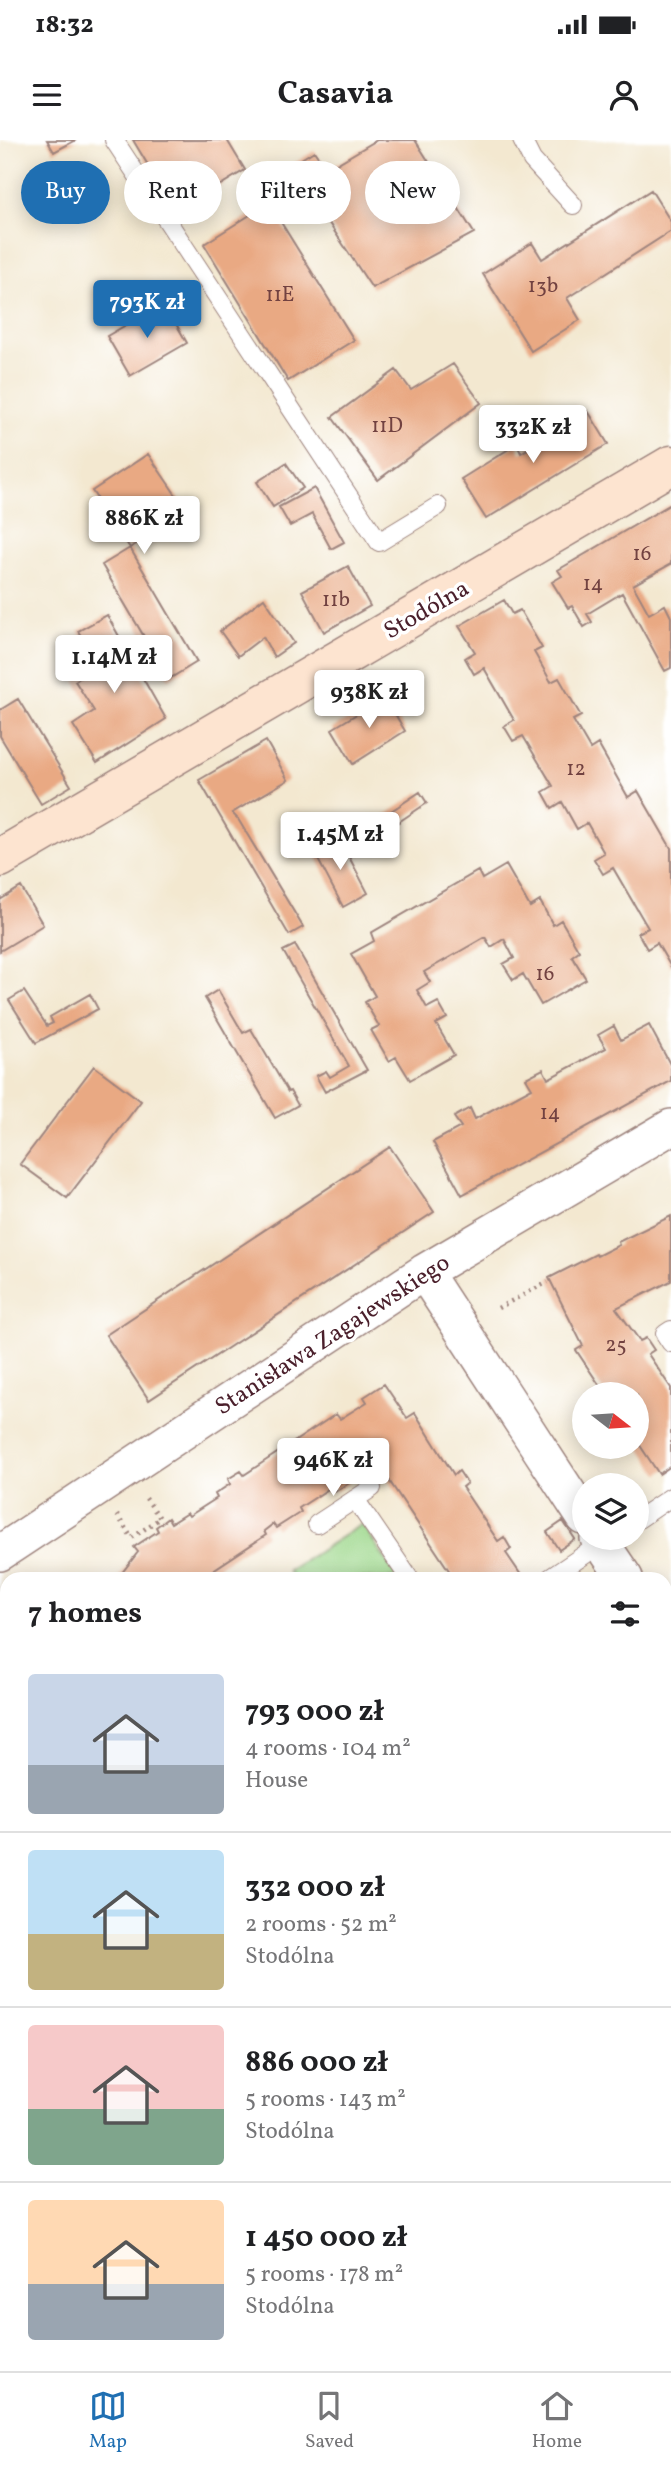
<!DOCTYPE html>
<html lang="en">
<head>
<meta charset="utf-8">
<style>
  body { margin:0; font-family:Vollkorn,serif; background:#f2f2f2; color:#202124; height:100vh; display:flex; flex-direction:column; font-size:26px; white-space:nowrap }
  * { box-sizing:border-box; margin:0 }
  p { font-size:23px; color:#757577 }
  .icon { flex:none; width:38px; height:38px; fill:none; stroke:currentColor; stroke-width:2; stroke-linecap:round; stroke-linejoin:round }
  .map { position:relative; flex:1; overflow:hidden }
  .panel { position:absolute; left:0px; top:1432px; width:672px; height:800px; display:flex; flex-direction:column; background:#fff; border-radius:21px 21px 0 0; box-shadow:0 4px 18px #0003 }
  .panel>* { flex:none }
  .hud { position:absolute; left:21px; top:21px; width:630px; height:63px; display:flex; gap:14px }
  .needle { width:46px; rotate:107deg }
  .fabs { position:absolute; left:572px; top:1242px; display:grid; gap:14px }
  .fabs a { display:grid; place-items:center; width:77px; height:77px; border-radius:50%; background:#fff; box-shadow:0 4px 18px #0003; font-size:35px }
  .price { position:absolute; translate:-50% -60px; padding:0 16px; border-radius:7px; background:#fff; color:#222; font-size:23px; line-height:46px; filter:drop-shadow(0 2px 4px #0008) }
  .price::after { content:''; position:absolute; left:50%; top:42px; width:21px; height:16px; margin-left:-10px; background:inherit; clip-path:polygon(0 0,100% 0,50% 100%) }
  .price.on { background:#1f6fb2; color:#fff }
  ul { padding:0; list-style:none }
  li { display:flex; align-items:center; gap:21px; height:175px; padding:0 28px }
  li+li { border-top:2px solid #e0e0e0 }
  li span { display:grid; place-items:center; flex:none; width:196px; height:140px; border-radius:7px; color:#555 }
  li>.icon { margin-inline-start:auto }
  span .icon { width:84px; height:84px; fill:#fffc; stroke-width:1 }
  li b { font-size:30px }
  h2 { display:flex; justify-content:space-between; align-items:center; height:84px; padding:0 28px; font-size:30px }
  .pill { padding:0 24px; border-radius:32px; background:#fff; box-shadow:0 4px 18px #0003; font-size:24px; line-height:63px }
  .pill.on { background:#1f6fb2; color:#fff }
  .status { display:flex; justify-content:space-between; align-items:center; height:49px; padding:0 35px; background:#fff; direction:ltr }
  .status svg { height:19px; fill:currentColor }
  header { display:flex; justify-content:space-between; align-items:center; height:91px; padding:0 28px; background:#fff; font-size:32px; font-weight:700 }
  .dock { display:flex; justify-content:space-around; align-items:center; height:98px; border-top:2px solid #e0e0e0; background:#fff; font-size:19px; color:#757577 }
  .dock a { display:grid; justify-items:center; gap:4px }
  .dock .on { color:#1f6fb2 }
  .map>svg:first-child { display:block }
  .green { fill:#9cd78a; stroke:#737b5a; stroke-width:2 }
  .building { fill:#e9a983 }
  .lines { fill:none; stroke-linecap:round; stroke-linejoin:round }
  .lane-casing { stroke:#9e847e; stroke-width:20 }
  .street-casing { stroke:#9e847e; stroke-width:38 }
  .secondary-casing { stroke:#9e847e; stroke-width:41 }
  .path { stroke:#9e847e; stroke-width:4.5; stroke-dasharray:2 5; stroke-linecap:butt }
  .lane { stroke:#fff; stroke-width:18 }
  .street { stroke:#fff; stroke-width:35 }
  .secondary { stroke:#fde4d0; stroke-width:38 }
  .labels { text-anchor:middle; stroke-width:7; stroke-linejoin:round; paint-order:stroke }
  .number-label { font-size:21px; fill:#724241 }
  .street-label { font-size:24px; fill:#4a1f2b; stroke:#fff }
</style>
</head>
<body>
<div class="status"><b>18:32</b><svg viewBox="0 0 49 12"><path d="M0 12V9h3v3zM5 12V6h3v6zM10 12V3h3v9zM15 12V0h3v12zM26 1h20v11H26zM47 4h2v5h-2z"/></svg></div>
<header><svg class="icon" aria-label="menu" viewBox="0 0 24 24"><path d="M4 6h16M4 12h16M4 18h16"/></svg>Casavia<svg class="icon" aria-label="person" viewBox="0 0 24 24"><circle cx="12" cy="8" r="4"/><path d="M4 21q1-7 8-7t8 7"/></svg></header>
<div class="map">
<svg width="671" height="2231" viewBox="0 0 671 2231">
  <rect width="100%" height="100%" fill="#fff"/>
  <filter id="ink" filterUnits="userSpaceOnUse"><feTurbulence type="fractalNoise" baseFrequency=".0143" numOctaves="2"/><feDisplacementMap in="SourceGraphic" scale="14" xChannelSelector="R" yChannelSelector="G"/><feConvolveMatrix kernelMatrix="1 2 1 2 8 2 1 2 1" color-interpolation-filters="sRGB"/></filter>
  <filter id="wash" filterUnits="userSpaceOnUse"><feTurbulence type="fractalNoise" baseFrequency=".00686" numOctaves="4" result="noise"/><feDisplacementMap in="SourceGraphic" scale="28" xChannelSelector="R" yChannelSelector="G"/><feGaussianBlur stdDeviation="1.57" result="paint"/><feColorMatrix in="noise" values="0 0 0 0 0 0 0 0 0 0 0 0 0 0 0 0 0 1.4 0 .05"/><feComposite in="paint" operator="in"/></filter>
  <g filter="url(#wash)">
    <rect width="100%" height="100%" fill="#f3e8d0"/>
    <path class="green" d="M 362,1384 L 398,1438 L 292,1438 L 288,1431 Z
      M 0,1798 L 7,1809 L 7,2186 L 0,2173 Z
      M 26,2224 L 124,2224 L 116,2231 L 30,2231 Z"/>
    <g id="blocks">
      <path class="building" d="M 47,0 L 76,0 L 54,12 Z
        M 133,0 L 227,0 L 245,30 L 176,72 Z
        M 377,0 L 415,0 L 474,93 L 372,148 L 303,44 Z
        M 314,11 L 325,27 L 277,58 L 266,41 Z
        M 651,50 L 671,82 L 671,91 L 567,158 L 580,180 L 531,211 L 483,134 L 532,103 L 542,119 Z
        M 269,63 L 354,200 L 288,241 L 204,104 Z
        M 164,163 L 187,203 L 130,236 L 107,196 Z
        M 453,224 L 481,263 L 378,340 L 332,277 L 396,230 L 411,250 Z
        M 588,271 L 608,304 L 486,379 L 461,339 L 517,304 L 521,313 Z
        M 148,314 L 186,370 L 130,408 L 197,522 L 169,539 L 102,425 L 130,408 L 92,351 Z
        M 286,323 L 303,348 L 273,367 L 257,342 Z
        M 314,348 L 344,402 L 331,409 L 312,374 L 290,386 L 279,367 Z
        M 671,364 L 671,424 L 633,445 L 649,474 L 665,465 L 671,477 L 671,528 L 665,531 L 622,453 L 587,474 L 592,482 L 584,487 L 572,466 L 568,468 L 552,442 L 562,436 L 558,430 Z
        M 348,426 L 370,466 L 324,492 L 302,451 Z
        M 264,458 L 294,503 L 274,517 L 263,497 L 238,516 L 220,491 Z
        M 504,460 L 512,474 L 520,470 L 542,508 L 534,512 L 551,542 L 559,538 L 581,576 L 573,580 L 590,609 L 598,604 L 628,657 L 638,651 L 671,708 L 671,827 L 657,803 L 647,809 L 638,793 L 648,788 L 613,728 L 603,734 L 594,719 L 604,713 L 587,683 L 577,689 L 562,662 L 552,668 L 543,652 L 553,646 L 523,596 L 513,601 L 504,586 L 514,580 L 484,528 L 474,534 L 465,518 L 475,512 L 459,486 Z
        M 107,475 L 166,579 L 97,623 L 73,585 L 94,571 L 75,541 L 99,526 L 78,491 Z
        M 385,557 L 405,591 L 353,624 L 332,589 Z
        M 18,559 L 71,646 L 41,664 L 0,596 L 0,570 Z
        M 266,601 L 288,640 L 232,673 L 238,679 L 303,787 L 289,795 L 199,640 Z
        M 420,652 L 427,663 L 357,710 L 349,699 Z
        M 338,696 L 368,753 L 343,767 L 313,710 Z
        M 506,725 L 530,767 L 540,761 L 553,785 L 561,780 L 579,811 L 572,816 L 586,839 L 541,865 L 523,834 L 513,840 L 503,824 L 514,818 L 504,799 L 491,807 L 485,797 L 424,832 L 430,842 L 417,850 L 427,868 L 438,862 L 447,878 L 436,884 L 454,915 L 410,940 L 396,917 L 389,921 L 371,890 L 379,886 L 365,862 L 375,856 L 351,814 L 374,801 L 371,793 L 478,731 L 482,739 Z
        M 21,747 L 43,785 L 0,811 L 0,760 Z
        M 295,805 L 367,930 L 325,952 L 316,936 L 326,931 L 330,937 L 349,926 L 283,811 Z
        M 218,850 L 243,893 L 251,889 L 288,952 L 290,951 L 298,965 L 275,978 L 205,858 Z
        M 24,851 L 47,886 L 53,883 L 50,877 L 90,854 L 98,869 L 36,903 L 9,860 Z
        M 649,885 L 671,926 L 671,941 L 462,1055 L 433,1002 L 461,987 L 454,977 L 470,968 L 475,979 L 532,948 L 526,938 L 543,929 L 548,939 L 606,908 L 598,895 L 614,886 L 621,900 Z
        M 94,926 L 141,961 L 67,1058 L 20,1024 Z
        M 390,1007 L 434,1072 L 149,1260 L 106,1195 Z
        M 671,1076 L 671,1141 L 616,1168 L 640,1201 L 646,1198 L 654,1210 L 648,1214 L 671,1248 L 671,1326 L 659,1334 L 637,1301 L 637,1255 L 606,1255 L 576,1210 L 583,1206 L 549,1138 L 596,1114 L 597,1116 L 619,1105 L 618,1102 Z
        M 384,1244 L 407,1278 L 415,1273 L 454,1335 L 459,1331 L 467,1343 L 462,1347 L 498,1401 L 504,1397 L 511,1409 L 506,1413 L 523,1438 L 454,1438 L 374,1318 L 345,1337 L 349,1343 L 336,1351 L 333,1346 L 299,1368 L 301,1372 L 276,1388 L 273,1384 L 264,1391 L 266,1395 L 204,1436 L 202,1432 L 191,1438 L 118,1438 L 138,1412 L 134,1407 L 158,1391 L 156,1387 L 168,1378 L 171,1383 L 187,1373 L 189,1376 L 217,1358 L 215,1354 L 230,1344 L 228,1339 L 241,1331 L 244,1335 L 336,1274 L 340,1279 L 367,1262 L 364,1257 Z
        M 563,1381 L 575,1399 L 559,1410 L 547,1392 Z
        M 671,1743 L 671,1777 L 665,1781 L 665,1747 Z
        M 671,1990 L 671,2065 L 665,2069 L 665,1994 Z
        M 371,2224 L 385,2224 L 391,2231 L 363,2231 Z"/>
    </g>
  </g>
  <g filter="url(#ink)">
    <use href="#blocks" fill-opacity="0" stroke="#9e847e" stroke-width="2"/>
    <g class="lines">
      <g class="lane-casing">
        <path id="lane" d="M 114,0 L 379,402 L 438,366
          M 522,0 L 532,20 L 573,65
          M 671,1190 L 665,1194 L 671,1203
          M 355,1359 L 409,1438
          M 637,1380 L 671,1357
          M 317,1384 L 372,1348
          M 550,1438 L 605,1401
          M 665,1719 L 671,1716
          M 665,2204 L 671,2200
          M 623,2231 L 634,2224"/>
      </g>
      <g class="street-casing">
        <path id="street" d="M 424,1132 L 584,1377
          M 598,1398 L 625,1438
          M 0,1413 L 424,1132 L 671,987
          M 665,1500 L 671,1509
          M 0,1515 L 7,1521
          M 665,1874 L 671,1870
          M 434,2224 L 438,2231
          M 546,2224 L 550,2231
          M 184,2231 L 192,2224
          M 305,2231 L 313,2224"/>
      </g>
      <g class="secondary-casing">
        <path id="secondary" d="M 0,718 L 671,325"/>
      </g>
      <path class="path" d="M 498,1168 L 548,1142
        M 117,1375 L 132,1398 L 160,1378 L 145,1357
        M 0,1556 L 7,1562
        M 665,1623 L 671,1619
        M 665,1634 L 671,1644
        M 499,2224 L 503,2231"/>
      <use href="#lane" class="lane"/>
      <use href="#street" class="street"/>
      <use href="#secondary" class="secondary"/>
    </g>
  </g>
  <g class="labels">
    <g class="number-label">
      <text x="543" y="152">13b</text>
      <text x="280" y="161">11E</text>
      <text x="387" y="292">11D</text>
      <text x="642" y="420">16</text>
      <text x="593" y="450">14</text>
      <text x="336" y="466">11b</text>
      <text x="576" y="635">12</text>
      <text x="545" y="840">16</text>
      <text x="550" y="979">14</text>
      <text x="616" y="1211">25</text>
    </g>
    <g class="street-label">
      <text transform="translate(426 469) rotate(-30)" y="8">Stodólna</text>
      <text transform="translate(332 1194) rotate(-33)" y="8">Stanisława Zagajewskiego</text>
    </g>
  </g>
</svg>
<div class="fabs">
<a><svg class="needle" viewBox="-14 -14 28 28"><path d="M0-13l5 13h-10z" fill="#e53935"/><path d="M0 13l5-13h-10z" fill="#757577"/></svg></a>
<a><svg class="icon" aria-label="layers" viewBox="0 0 24 24"><path d="M12 4l9 5-9 5-9-5zM3 14l9 5 9-5"/></svg></a>
</div>
<b class="price on" style="left:147px;top:200px">793K zł</b>
<b class="price" style="left:533px;top:325px">332K zł</b>
<b class="price" style="left:144px;top:416px">886K zł</b>
<b class="price" style="left:114px;top:555px">1.14M zł</b>
<b class="price" style="left:369px;top:590px">938K zł</b>
<b class="price" style="left:340px;top:732px">1.45M zł</b>
<b class="price" style="left:333px;top:1358px">946K zł</b>
<div class="hud">
<a class="pill on">Buy</a>
<a class="pill">Rent</a>
<a class="pill">Filters</a>
<a class="pill">New</a>
</div>
<section class="panel">
<h2>7 homes<svg class="icon" aria-label="filters" viewBox="0 0 24 24"><path d="M4 7h16M4 17h16"/><circle cx="9" cy="7" r="2"/><circle cx="15" cy="17" r="2"/></svg></h2>
<ul>
<li><span style="background:linear-gradient(#c9d6e8 65%,#9aa5b1 0)"><svg class="icon" aria-label="home" viewBox="0 0 24 24"><path d="M3 11l9-7 9 7M6 9v11h12V9"/></svg></span><div><b>793 000 zł</b><p>4 rooms · 104 m²</p><p>House</p></div></li>
<li><span style="background:linear-gradient(#bfe0f5 60%,#c2b280 0)"><svg class="icon" aria-label="home" viewBox="0 0 24 24"><path d="M3 11l9-7 9 7M6 9v11h12V9"/></svg></span><div><b>332 000 zł</b><p>2 rooms · 52 m²</p><p>Stodólna</p></div></li>
<li><span style="background:linear-gradient(#f6c9c9 60%,#7fa58c 0)"><svg class="icon" aria-label="home" viewBox="0 0 24 24"><path d="M3 11l9-7 9 7M6 9v11h12V9"/></svg></span><div><b>886 000 zł</b><p>5 rooms · 143 m²</p><p>Stodólna</p></div></li>
<li><span style="background:linear-gradient(#ffd9b3 60%,#9aa5b1 0)"><svg class="icon" aria-label="home" viewBox="0 0 24 24"><path d="M3 11l9-7 9 7M6 9v11h12V9"/></svg></span><div><b>1 450 000 zł</b><p>5 rooms · 178 m²</p><p>Stodólna</p></div></li>
</ul>
</section>
</div>
<nav class="dock">
<a class="on"><svg class="icon" aria-label="map" viewBox="0 0 24 24"><path d="M3 6l6-2 6 2 6-2v14l-6 2-6-2-6 2zM9 4v14M15 6v14"/></svg>Map</a>
<a><svg class="icon" aria-label="saved" viewBox="0 0 24 24"><path d="M7 4h10v16l-5-4-5 4z"/></svg>Saved</a>
<a><svg class="icon" aria-label="home" viewBox="0 0 24 24"><path d="M3 11l9-7 9 7M6 9v11h12V9"/></svg>Home</a>
</nav>
</body>
</html>
